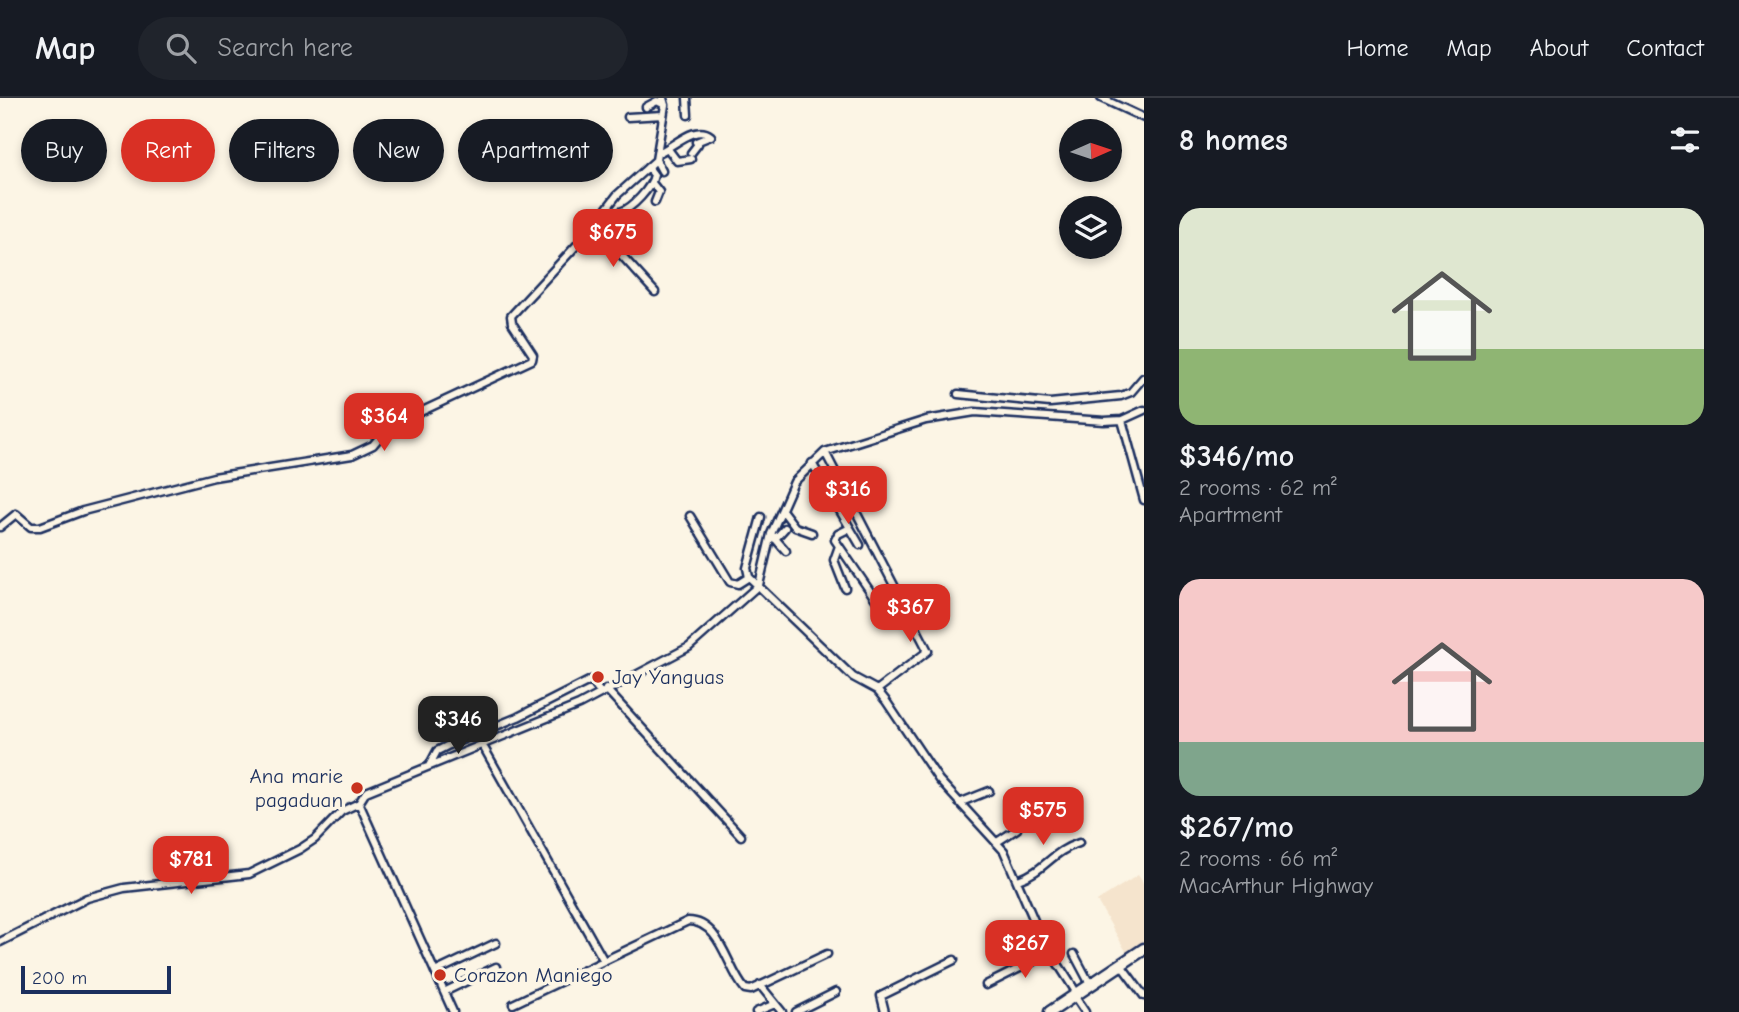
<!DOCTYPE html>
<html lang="en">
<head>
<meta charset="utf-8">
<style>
  body { margin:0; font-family:"Comic Neue",sans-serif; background:#20242c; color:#f1f3f6; height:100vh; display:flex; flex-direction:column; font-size:26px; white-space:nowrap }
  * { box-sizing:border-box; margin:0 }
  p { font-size:23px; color:#9ea1a6 }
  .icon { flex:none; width:38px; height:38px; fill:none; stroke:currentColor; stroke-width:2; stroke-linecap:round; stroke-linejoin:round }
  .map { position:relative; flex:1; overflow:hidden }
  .drawer { display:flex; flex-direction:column; background:#171b24; width:595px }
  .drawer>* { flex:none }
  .banner { position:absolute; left:21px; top:21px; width:665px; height:63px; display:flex; gap:14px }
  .needle { width:46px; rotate:87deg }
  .tools { position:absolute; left:1059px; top:21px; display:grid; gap:14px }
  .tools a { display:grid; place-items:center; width:63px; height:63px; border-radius:50%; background:#171b24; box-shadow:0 4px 10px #0003; font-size:35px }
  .scale { position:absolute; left:21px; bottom:18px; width:150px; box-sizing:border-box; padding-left:7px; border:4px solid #1b2f5e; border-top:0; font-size:19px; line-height:24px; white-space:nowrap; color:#1b2f5e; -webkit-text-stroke:5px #fcf5e5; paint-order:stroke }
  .price { position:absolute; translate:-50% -60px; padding:0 16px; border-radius:14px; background:#d93025; color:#fff; font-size:23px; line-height:46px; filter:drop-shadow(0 2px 4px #0008) }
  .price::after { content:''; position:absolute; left:50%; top:42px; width:21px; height:16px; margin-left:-10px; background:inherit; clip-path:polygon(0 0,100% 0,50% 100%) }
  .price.selected { background:#222; color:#fff }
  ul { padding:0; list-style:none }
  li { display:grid; align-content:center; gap:14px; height:371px; padding:0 35px }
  li span { display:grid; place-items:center; height:217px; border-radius:21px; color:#555 }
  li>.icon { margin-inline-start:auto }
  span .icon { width:126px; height:126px; fill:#fffc; stroke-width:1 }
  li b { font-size:30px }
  h2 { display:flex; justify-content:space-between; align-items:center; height:84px; padding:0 35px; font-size:30px }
  .tag { padding:0 24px; border-radius:32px; background:#171b24; box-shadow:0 4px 10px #0003; font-size:24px; line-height:63px }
  .tag.selected { background:#d93025; color:#fff }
  header { display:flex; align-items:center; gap:42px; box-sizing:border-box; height:98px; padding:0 35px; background:#171b24; border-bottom:2px solid #363941 }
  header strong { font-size:33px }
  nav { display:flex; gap:38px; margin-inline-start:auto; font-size:24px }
  .search { width:490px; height:63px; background:#20242c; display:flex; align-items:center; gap:18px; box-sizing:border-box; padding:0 24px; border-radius:38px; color:#9ea1a6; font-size:26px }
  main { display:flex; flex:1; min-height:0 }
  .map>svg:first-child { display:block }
  .built { fill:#f5e4cd }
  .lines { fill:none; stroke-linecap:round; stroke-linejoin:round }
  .minor-casing { stroke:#1b2f5e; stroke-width:11 }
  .highway-casing { stroke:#1b2f5e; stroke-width:15 }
  .minor { stroke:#fcf5e5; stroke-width:6 }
  .highway { stroke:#fcf5e5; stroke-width:10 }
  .poi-dot { fill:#c8321e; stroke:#fcf5e5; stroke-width:2.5 }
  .labels { text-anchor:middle; stroke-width:7; stroke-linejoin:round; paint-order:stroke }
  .poi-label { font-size:21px; fill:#1b2f5e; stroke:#fcf5e5; text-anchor:start }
</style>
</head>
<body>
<header>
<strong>Map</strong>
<div class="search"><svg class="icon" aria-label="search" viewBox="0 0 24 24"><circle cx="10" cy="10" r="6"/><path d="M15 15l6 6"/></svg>Search here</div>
<nav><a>Home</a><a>Map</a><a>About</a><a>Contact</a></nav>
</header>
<main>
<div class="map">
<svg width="1144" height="914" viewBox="0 0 1144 914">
  <rect width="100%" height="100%" fill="#fcf5e5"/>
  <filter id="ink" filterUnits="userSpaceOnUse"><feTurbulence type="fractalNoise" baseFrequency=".0143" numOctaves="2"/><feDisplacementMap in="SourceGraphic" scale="14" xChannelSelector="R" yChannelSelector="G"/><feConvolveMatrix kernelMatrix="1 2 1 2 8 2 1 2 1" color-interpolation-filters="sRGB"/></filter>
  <g filter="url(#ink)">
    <path class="built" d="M 1138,777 L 1144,786 L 1144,843 L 1127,855 L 1097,803 Z"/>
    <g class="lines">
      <g class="minor-casing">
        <path id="minor" d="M 687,0 L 688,17
          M 1101,0 L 1144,20
          M 646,9 L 657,3 L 665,7
          M 628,19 L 663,17
          M 668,51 L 677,63 L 691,61
          M 658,55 C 674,49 695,25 711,38 L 696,44
          M 691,55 L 698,46
          M 656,62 L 662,73
          M 652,85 L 659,94 L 655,104
          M 620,114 C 632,111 652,89 654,77 L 648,69
          M 594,127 L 655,194
          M 958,296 L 1050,305 L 1121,298 L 1131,294 L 1143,280
          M 1122,322 L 1144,402
          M 825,354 L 928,553 L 877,592
          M 812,365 L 860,447
          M 782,412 L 795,429 L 812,435
          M 690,418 L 730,484 L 738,486 L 749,479
          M 761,419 L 747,470 L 749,479 L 853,579 L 877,592 L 886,603 L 939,682 L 1004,753 L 1042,841 L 1078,897
          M 0,429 L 16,416 L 31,429 L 40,429 L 83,413 L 214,379 L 352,357 L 373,347 L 388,329 L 532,262 L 533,257 L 512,225 L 511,218 L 587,136 L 617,97 L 656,62 L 665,7 L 663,0
          M 850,430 L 838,436 L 835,442 L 885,515
          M 771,436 L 786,453
          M 775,441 L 785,430
          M 839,448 L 834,462 L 845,490
          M 606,591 L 741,738
          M 483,648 L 604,863
          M 429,668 L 437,653 L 447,648 L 518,619 L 591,582 L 600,594
          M 959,705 L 989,693
          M 997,744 L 1017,731
          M 1018,782 C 1046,772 1051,754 1079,745
          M 0,844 L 87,800 L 124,790 L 249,776 L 300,751 L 315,741 L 342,713 L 359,705
          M 1074,856 L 1091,888
          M 1121,867 L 1144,898
          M 435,874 L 496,845
          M 760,887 L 782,914
          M 986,887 L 1050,855
          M 444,894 L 496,869
          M 1075,899 L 1085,914
          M 513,906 L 688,823 C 721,823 727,871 745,891 L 751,892 L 827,856
          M 453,914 L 359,705 L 366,694 L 579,607 L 689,549 L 759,487 L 771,436 L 794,384 L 825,354 L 926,322 L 975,314 L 1104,323 L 1122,322 L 1144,312
          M 756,914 L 775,906
          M 796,914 L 836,894
          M 885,914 L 881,898 L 954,862"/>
      </g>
      <g class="highway-casing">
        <path id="highway" d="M 1050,914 L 1144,851"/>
      </g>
      <use href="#minor" class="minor"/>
      <use href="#highway" class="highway"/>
    </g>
  </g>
  <g class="poi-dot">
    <circle cx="598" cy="579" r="7"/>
    <circle cx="357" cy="690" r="7"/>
    <circle cx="440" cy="877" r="7"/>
  </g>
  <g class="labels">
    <g class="poi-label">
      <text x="612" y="586">Jay Yanguas</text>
      <text x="343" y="685" text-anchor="end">Ana marie<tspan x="343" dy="24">pagaduan</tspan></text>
      <text x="454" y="884">Corazon Maniego</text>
    </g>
  </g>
</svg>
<div class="tools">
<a><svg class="needle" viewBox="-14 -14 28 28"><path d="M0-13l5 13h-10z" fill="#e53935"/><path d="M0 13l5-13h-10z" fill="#9ea1a6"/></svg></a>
<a><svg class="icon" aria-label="layers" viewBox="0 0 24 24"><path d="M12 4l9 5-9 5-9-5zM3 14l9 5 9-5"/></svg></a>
</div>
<div class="scale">200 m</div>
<b class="price" style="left:613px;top:171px">$675</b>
<b class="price" style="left:384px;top:355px">$364</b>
<b class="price" style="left:848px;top:428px">$316</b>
<b class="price" style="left:910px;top:546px">$367</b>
<b class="price selected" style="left:458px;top:658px">$346</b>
<b class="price" style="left:1043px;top:749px">$575</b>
<b class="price" style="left:191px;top:798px">$781</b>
<b class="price" style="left:1025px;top:882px">$267</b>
<div class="banner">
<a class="tag">Buy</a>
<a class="tag selected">Rent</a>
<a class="tag">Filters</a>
<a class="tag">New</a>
<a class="tag">Apartment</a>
</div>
</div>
<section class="drawer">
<h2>8 homes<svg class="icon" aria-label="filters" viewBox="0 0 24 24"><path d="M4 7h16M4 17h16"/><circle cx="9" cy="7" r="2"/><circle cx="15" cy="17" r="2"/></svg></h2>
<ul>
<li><span style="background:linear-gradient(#dfe7d0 65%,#8fb573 0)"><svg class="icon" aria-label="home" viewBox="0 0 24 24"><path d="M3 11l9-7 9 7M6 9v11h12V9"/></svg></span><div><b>$346/mo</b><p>2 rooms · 62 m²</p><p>Apartment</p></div></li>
<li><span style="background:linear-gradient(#f6c9c9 75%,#7fa58c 0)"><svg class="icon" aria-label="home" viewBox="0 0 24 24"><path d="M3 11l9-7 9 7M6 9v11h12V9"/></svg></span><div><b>$267/mo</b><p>2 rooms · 66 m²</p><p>MacArthur Highway</p></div></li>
</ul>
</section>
</main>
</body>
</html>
